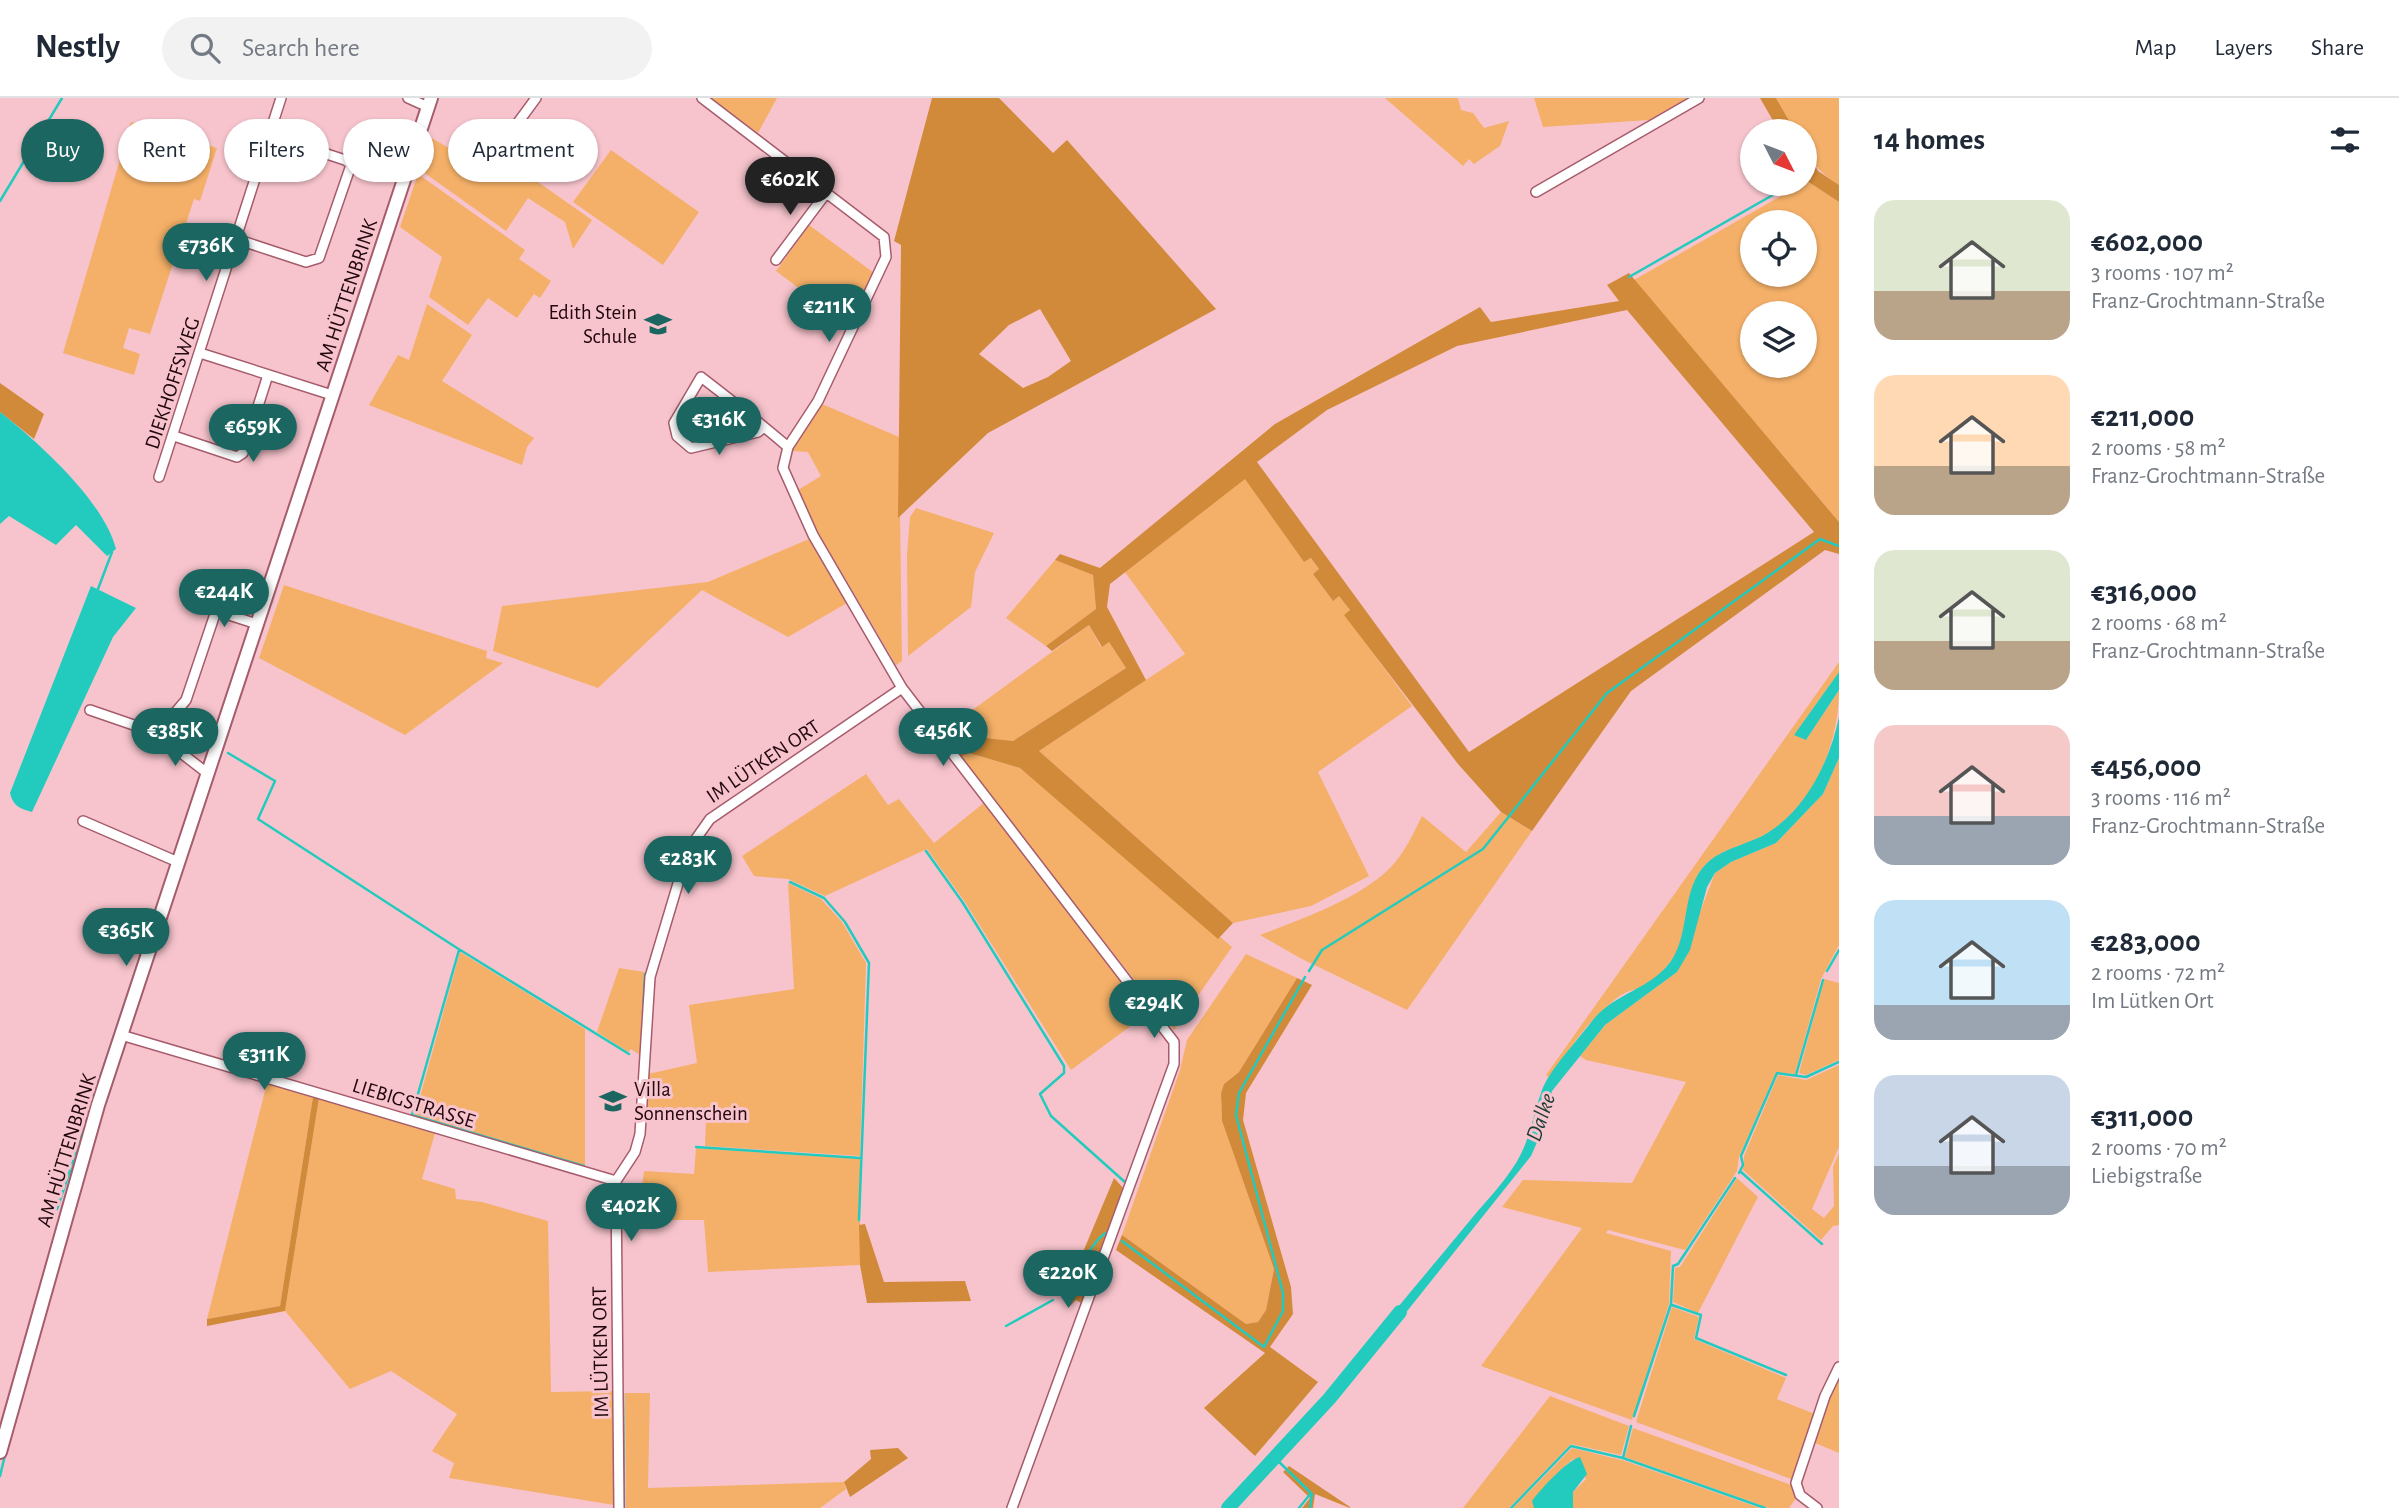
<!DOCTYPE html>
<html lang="en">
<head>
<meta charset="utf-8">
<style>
  body { margin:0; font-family:"Alegreya Sans",sans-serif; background:#f2f2f3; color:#1f2937; height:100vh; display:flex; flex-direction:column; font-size:26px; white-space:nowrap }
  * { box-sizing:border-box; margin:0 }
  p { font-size:23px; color:#747a83 }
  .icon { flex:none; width:38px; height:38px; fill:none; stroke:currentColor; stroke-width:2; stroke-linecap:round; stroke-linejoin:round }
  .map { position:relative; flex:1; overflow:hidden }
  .details { display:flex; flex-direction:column; background:#fff; width:560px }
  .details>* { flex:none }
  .banner { position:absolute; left:21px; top:21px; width:665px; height:63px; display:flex; gap:14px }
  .needle { width:46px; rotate:132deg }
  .tools { position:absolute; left:1740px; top:21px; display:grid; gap:14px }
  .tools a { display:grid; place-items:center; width:77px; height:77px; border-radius:50%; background:#fff; box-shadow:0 2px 5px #0004; font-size:35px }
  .price { position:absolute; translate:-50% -60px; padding:0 16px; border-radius:24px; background:#1b6660; color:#fff; font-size:23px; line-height:46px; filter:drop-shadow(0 2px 4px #0008) }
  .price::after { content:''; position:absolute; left:50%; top:42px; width:21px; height:16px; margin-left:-10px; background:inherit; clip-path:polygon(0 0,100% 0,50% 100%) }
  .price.selected { background:#222; color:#fff }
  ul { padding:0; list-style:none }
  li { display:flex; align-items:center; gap:21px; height:175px; padding:0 35px }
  li span { display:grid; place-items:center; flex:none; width:196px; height:140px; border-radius:21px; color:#555 }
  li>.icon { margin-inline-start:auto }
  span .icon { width:84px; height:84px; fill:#fffc; stroke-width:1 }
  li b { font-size:30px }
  h2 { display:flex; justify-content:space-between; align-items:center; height:84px; padding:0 35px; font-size:30px }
  .tag { padding:0 24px; border-radius:32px; background:#fff; box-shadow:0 2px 5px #0004; font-size:24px; line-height:63px }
  .tag.selected { background:#1b6660; color:#fff }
  header { display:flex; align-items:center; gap:42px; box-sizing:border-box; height:98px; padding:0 35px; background:#fff; border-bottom:2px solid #e0e1e3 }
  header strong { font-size:33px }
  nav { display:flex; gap:38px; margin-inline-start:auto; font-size:24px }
  .search { width:490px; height:63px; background:#f2f2f3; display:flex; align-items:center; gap:18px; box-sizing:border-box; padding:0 24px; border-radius:38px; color:#747a83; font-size:26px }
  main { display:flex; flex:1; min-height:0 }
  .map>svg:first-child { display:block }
  .green { fill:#f4b068; fill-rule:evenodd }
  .forest { fill:#d08a39; fill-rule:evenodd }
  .water { fill:#23cbbe }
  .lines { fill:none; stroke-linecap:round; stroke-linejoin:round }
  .stream { stroke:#23cbbe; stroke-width:2.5 }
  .river { stroke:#23cbbe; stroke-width:14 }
  .street-casing { stroke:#a65c6c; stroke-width:12 }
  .secondary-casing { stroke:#a65c6c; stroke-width:16 }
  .street { stroke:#fff; stroke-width:9 }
  .secondary { stroke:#fff; stroke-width:12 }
  .labels { text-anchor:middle; stroke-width:6; stroke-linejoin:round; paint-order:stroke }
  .street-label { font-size:21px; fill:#23070e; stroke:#f7c4cd }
  .poi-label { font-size:21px; fill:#23070e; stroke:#f7c4cd; text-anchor:end }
  .water-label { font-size:23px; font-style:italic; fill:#1c3c38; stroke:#f7c4cd }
</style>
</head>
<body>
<header>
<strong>Nestly</strong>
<div class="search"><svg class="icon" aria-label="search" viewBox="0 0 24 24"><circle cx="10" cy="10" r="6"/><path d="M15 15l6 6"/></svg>Search here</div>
<nav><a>Map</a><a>Layers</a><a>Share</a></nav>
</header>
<main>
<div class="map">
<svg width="1839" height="1410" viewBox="0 0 1839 1410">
  <rect width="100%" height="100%" fill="#f7c4cd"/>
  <path class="green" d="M 710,0 L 777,0 L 758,35 Z
    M 1385,0 L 1458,0 L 1461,12 L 1473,15 L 1484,30 L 1509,23 L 1500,48 L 1474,66 L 1469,61 L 1463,68 Z
    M 1534,0 L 1687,0 L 1649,22 L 1543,29 Z
    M 1776,0 L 1839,0 L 1839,87 C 1818,73 1804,60 1804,33 L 1795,33 Z
    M 131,24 L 217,50 L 200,103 L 194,101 L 150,236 L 129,230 L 123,250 L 140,256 L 134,277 L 63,255 Z
    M 430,39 L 471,63 L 485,47 L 592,122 L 573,151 L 565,124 L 528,100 L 506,133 L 419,71 Z
    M 611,52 L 699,114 L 663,167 L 573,104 Z
    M 418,76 L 525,152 L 519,161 L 551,183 L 540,200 L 534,196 L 517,220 L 488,200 L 468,227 L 429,199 L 442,159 L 400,129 Z
    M 1807,83 L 1839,104 L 1839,424 L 1634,182 ZM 1752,124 L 1804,124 L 1804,177 L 1752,177 ZM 1752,215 L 1804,215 L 1804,268 L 1752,268 Z
    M 809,127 L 874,175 L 850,229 L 776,173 Z
    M 427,206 L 472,237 L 442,283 L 534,340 L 527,349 L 522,367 L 369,307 L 398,257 L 409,262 Z
    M 822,306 L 899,339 L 902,563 L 896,567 L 816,431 L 798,392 L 821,378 L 808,354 L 792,353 Z
    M 1245,380 L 1304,464 L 1311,460 L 1319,471 L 1313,476 L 1332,502 L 1339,498 L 1350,512 L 1345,517 L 1412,608 L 1318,674 L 1369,778 L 1311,808 L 1233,825 L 1039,653 L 1185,556 L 1125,474 Z
    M 916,410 L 994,435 L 975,474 L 971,509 L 908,558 L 907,456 L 910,419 Z
    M 809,441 L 847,505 L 788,539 L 702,492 L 598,590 L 493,553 L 502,508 L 708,484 Z
    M 1055,462 L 1093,477 L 1096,511 L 1046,548 L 1006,520 Z
    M 284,487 L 487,553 L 486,560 L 503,565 L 405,637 L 259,560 Z
    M 1089,527 L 1101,549 L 1109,544 L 1126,570 L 1013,643 L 941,635 Z
    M 1839,564 L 1839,574 L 1795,636 L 1806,642 L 1839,592 C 1839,645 1814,709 1764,737 C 1747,746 1721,752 1707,765 C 1683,789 1693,823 1679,850 C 1671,865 1658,880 1643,888 C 1637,892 1629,892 1623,896 C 1615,900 1606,910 1599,916 C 1580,933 1565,959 1550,980 L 1546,977 Z
    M 969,655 L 1020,670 L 1232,849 L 1174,932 L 959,660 Z
    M 1839,660 L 1839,847 L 1821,881 L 1795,976 L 1776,974 L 1739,1059 L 1737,1073 L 1685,1152 L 1608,1132 L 1606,1135 L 1671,1153 L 1669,1206 L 1632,1322 L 1481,1268 L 1582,1130 L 1502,1109 L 1523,1082 L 1632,1085 L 1686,984 L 1586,962 L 1580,958 L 1605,927 L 1677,874 L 1715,775 L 1731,764 L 1776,745 L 1823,696 Z
    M 866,676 L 888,707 L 899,701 L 934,745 L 985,704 L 1147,916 L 1071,972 L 965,804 L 927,751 L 825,798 L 788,781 L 754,778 L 742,758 Z
    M 1501,714 L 1532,733 L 1407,912 L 1300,860 L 1260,837 C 1301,821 1360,801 1391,769 C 1405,754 1413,736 1422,718 L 1466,754 Z
    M 788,785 L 821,801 L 842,824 L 866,865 L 860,1058 L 705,1048 L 706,1022 L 647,1020 L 648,976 L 697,965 L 689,907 L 794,891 Z
    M 460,854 L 585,931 L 585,1068 L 415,1017 Z
    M 1246,856 L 1297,880 L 1239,974 L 1224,986 L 1221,995 L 1222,1023 L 1274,1171 L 1266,1212 L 1258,1224 L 1246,1226 L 1122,1137 L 1180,972 L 1187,942 Z
    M 619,870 L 644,874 L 640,957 L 631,951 L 628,954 L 597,934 Z
    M 1824,881 L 1839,885 L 1839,962 L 1806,977 L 1799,975 Z
    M 1839,967 L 1839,1049 L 1812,1111 L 1824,1120 L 1834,1108 L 1833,1069 L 1839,1055 L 1839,1127 L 1833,1128 L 1821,1142 L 1743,1072 L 1744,1058 L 1778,977 L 1806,982 Z
    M 267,985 L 313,999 L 280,1208 L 207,1221 Z
    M 319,1000 L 435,1035 L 422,1081 L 455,1091 L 456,1101 L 482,1104 L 548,1123 L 551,1294 L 613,1293 L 614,1407 L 449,1380 L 454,1365 L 432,1353 L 457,1316 L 391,1273 L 350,1291 L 285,1213 Z
    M 696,1050 L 860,1061 L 860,1167 L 708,1174 L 704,1122 L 654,1122 L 654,1095 L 641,1094 L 644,1073 L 694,1076 Z
    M 1737,1080 L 1758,1099 L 1698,1215 L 1673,1204 L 1675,1170 L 1680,1169 Z
    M 1672,1209 L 1699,1219 L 1694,1241 L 1786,1280 L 1777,1301 L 1815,1316 L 1794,1382 L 1636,1324 Z
    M 1839,1277 L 1839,1355 L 1815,1345 L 1829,1298 Z
    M 625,1295 L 650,1295 L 648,1390 L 844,1384 L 846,1391 L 820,1410 L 626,1410 Z
    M 1550,1298 L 1629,1328 L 1621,1357 L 1571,1346 L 1509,1410 L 1463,1410 Z
    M 1633,1330 L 1794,1388 L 1797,1399 L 1789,1410 L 1769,1410 L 1625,1359 Z
    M 1572,1350 L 1625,1363 L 1760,1410 L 1573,1410 L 1573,1394 L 1586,1381 L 1573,1361 L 1554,1378 L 1534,1410 L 1513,1410 Z"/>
  <path class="forest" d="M 932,0 L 999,0 L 1053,55 L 1067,42 L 1216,211 L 988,335 L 898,420 L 901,147 L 894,143 ZM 1040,211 L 1071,263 L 1048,279 L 1023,290 L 979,256 L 1009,227 Z
    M 1760,0 L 1776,0 L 1795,33 L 1779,33 Z
    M 1804,49 L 1818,73 L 1839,87 L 1839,104 L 1807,83 L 1804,78 Z
    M 1629,175 L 1839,424 L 1839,456 L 1825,452 L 1631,593 L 1532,733 L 1501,714 L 1458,666 L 1344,517 L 1350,512 L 1339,498 L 1333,503 L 1313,476 L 1319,471 L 1311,460 L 1304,464 L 1245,381 L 1110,486 L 1107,509 L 1146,582 L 1039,653 L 1233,825 L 1218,841 L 1020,670 L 969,655 L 959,660 L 941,635 L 1013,643 L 1126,570 L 1109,544 L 1102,549 L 1089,527 L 1052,553 L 1046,548 L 1096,511 L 1093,477 L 1055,462 L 1060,456 L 1100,470 L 1275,326 L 1480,209 L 1491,224 L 1619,203 L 1607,187 ZM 1627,212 L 1814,434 L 1469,654 L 1257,364 L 1327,312 L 1457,248 Z
    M 0,285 L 44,316 L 34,341 L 0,314 Z
    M 1297,880 L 1312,887 L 1246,995 L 1243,1022 L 1291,1189 L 1293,1216 L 1270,1249 L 1318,1284 L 1255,1358 L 1204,1310 L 1265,1255 L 1116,1152 L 1122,1137 L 1246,1226 L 1258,1224 L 1266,1212 L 1274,1171 L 1222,1023 L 1221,995 L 1224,986 L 1239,974 Z
    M 313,999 L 319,1000 L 285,1213 L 207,1228 L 207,1221 L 280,1208 Z
    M 1114,1080 L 1125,1092 L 1081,1205 L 1076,1202 L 1070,1208 L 1059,1195 L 1070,1185 Z
    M 865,1126 L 884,1184 L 965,1183 L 971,1203 L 867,1205 L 860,1167 L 859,1127 Z
    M 898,1350 L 908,1360 L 850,1399 L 844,1384 L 871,1361 L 870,1352 Z
    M 1289,1368 L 1350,1409 L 1350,1410 L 1315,1396 L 1313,1410 L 1302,1410 L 1310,1400 L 1283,1374 Z"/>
  <path class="water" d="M 0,314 C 38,344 104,403 116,451 L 107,458 L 76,427 L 56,447 L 9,418 L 0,426 Z
    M 91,488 L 136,510 L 113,539 L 32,714 C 20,711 13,708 10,695 Z
    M 1839,574 L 1839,592 L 1806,642 L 1794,637 Z
    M 1839,619 L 1839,660 L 1823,696 L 1776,745 L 1731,764 L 1715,775 L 1707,789 L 1690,852 L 1677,874 L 1605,927 L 1552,993 L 1542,1033 L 1531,1058 L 1392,1232 L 1384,1226 C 1413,1191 1443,1155 1472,1120 C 1485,1104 1501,1088 1512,1071 C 1530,1046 1532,1019 1542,992 C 1550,971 1578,942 1592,923 C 1614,895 1650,892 1671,863 C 1691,834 1680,791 1707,765 C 1720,752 1747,746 1764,737 C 1805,714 1830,663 1839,619 Z
    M 1580,1359 L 1587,1376 L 1573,1394 L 1573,1410 L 1534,1410 L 1532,1403 C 1541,1391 1566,1363 1580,1359 Z"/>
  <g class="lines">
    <path class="stream" d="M 0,103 L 62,0
      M 1629,179 L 1792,86
      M 98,491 L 112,454
      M 257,544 L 262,531
      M 888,558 L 894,567
      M 215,634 L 221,617
      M 228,655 L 275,683 L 258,721 L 457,850 L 629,956
      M 220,659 L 232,622
      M 195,734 L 211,683
      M 926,753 L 963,805 L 1064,968 L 1064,975 L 1040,996 L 1051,1018 L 1126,1085
      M 188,754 L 193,741
      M 790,784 L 824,800 L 845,824 L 869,865 L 859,1122
      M 169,812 L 178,785
      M 459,852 L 412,1017 L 584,1068
      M 1309,873 L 1322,852 L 1483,751 L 1607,595 L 1820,441 L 1839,448
      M 1827,873 L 1839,852
      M 643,915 L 645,876
      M 129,932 L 150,870
      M 1796,977 L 1823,882
      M 94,998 L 148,835
      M 106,1004 L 125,945
      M 696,1049 L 860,1060
      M 1741,1074 L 1822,1146
      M 1739,1075 L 1743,1067 L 1741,1058 L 1777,975 L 1806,979 L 1839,964
      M 57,1111 L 91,1011
      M 1122,1143 L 1264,1249 L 1283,1213 L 1283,1195 L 1236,1017 L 1239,995 L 1305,879
      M 1061,1196 C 1077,1183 1093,1135 1110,1134
      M 1672,1207 L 1701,1217 L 1696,1240 L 1786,1277
      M 1006,1228 L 1053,1202
      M 623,1296 L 624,1410
      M 1634,1318 L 1671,1206 L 1673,1168 L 1678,1166 L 1735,1080
      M 1274,1359 L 1311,1395 L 1299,1410
      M 1623,1360 L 1631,1328
      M 0,1378 L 6,1353
      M 1310,1410 L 1312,1396
      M 1511,1410 L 1571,1348 L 1623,1360 L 1765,1410"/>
    <path class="river" d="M 1228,1410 L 1329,1301 L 1400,1214"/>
    <g class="street-casing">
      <path id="street" d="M 408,0 L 428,9
        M 702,0 L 884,139 L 886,159 L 818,303 L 788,349 L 783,370 L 813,437 L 902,590 L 1174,944 L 1174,966 L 1012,1410
        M 497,53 L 536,0
        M 1536,94 L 1699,0
        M 236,141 L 306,164 L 319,160 L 350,70 L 351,66 L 345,62 L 269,37
        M 776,162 L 827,94
        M 200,255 L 332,297
        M 764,329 L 758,334 L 691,350 L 677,338 L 674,325 L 701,279 C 731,302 760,325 788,349
        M 174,338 L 237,359 L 243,355 L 268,277
        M 159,379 L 281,0
        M 201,508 L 257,526
        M 90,612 L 154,634 L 207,675
        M 157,636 L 186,602 L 216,513
        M 83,723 L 178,764
        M 121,937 L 616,1083
        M 619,1410 L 616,1083 L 635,1054 L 640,1036 L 650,879 L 688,752 L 710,721 L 902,590
        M 1817,1410 L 1800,1397 L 1796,1385 L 1825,1298 L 1839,1269"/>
    </g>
    <g class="secondary-casing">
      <path id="secondary" d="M 0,1354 L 98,1007 L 431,0"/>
    </g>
    <use href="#street" class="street"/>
    <use href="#secondary" class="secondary"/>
  </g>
  <defs>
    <g id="school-bare" transform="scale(2.1)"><path d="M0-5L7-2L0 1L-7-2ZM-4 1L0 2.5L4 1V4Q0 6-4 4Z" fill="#1b6660" stroke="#f7c4cd" stroke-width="2.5" paint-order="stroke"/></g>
  </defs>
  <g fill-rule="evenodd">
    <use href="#school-bare" x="658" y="226"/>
    <use href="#school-bare" x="613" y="1003"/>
  </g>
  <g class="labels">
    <g class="street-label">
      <text transform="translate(346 197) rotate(-72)" y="7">AM HÜTTENBRINK</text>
      <text transform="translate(172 285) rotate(-72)" y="7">DIEKHOFFSWEG</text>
      <text transform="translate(763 663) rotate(-34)" y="7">IM LÜTKEN ORT</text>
      <text transform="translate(414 1005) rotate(17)" y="7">LIEBIGSTRASSE</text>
      <text transform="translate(66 1052) rotate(-73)" y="7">AM HÜTTENBRINK</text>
      <text transform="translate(600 1254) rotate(-91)" y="7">IM LÜTKEN ORT</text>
    </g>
    <g class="poi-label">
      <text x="637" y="221">Edith Stein<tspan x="637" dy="24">Schule</tspan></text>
      <text x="634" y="998" text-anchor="start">Villa<tspan x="634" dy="24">Sonnenschein</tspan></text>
    </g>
    <g class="water-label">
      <text transform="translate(1540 1019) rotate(-71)" y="8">Dalke</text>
    </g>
  </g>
</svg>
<div class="tools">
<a><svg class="needle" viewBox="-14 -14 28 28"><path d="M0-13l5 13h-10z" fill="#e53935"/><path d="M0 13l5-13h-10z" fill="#747a83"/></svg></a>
<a><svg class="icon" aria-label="locate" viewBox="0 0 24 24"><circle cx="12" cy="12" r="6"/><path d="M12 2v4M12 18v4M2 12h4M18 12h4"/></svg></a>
<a><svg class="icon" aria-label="layers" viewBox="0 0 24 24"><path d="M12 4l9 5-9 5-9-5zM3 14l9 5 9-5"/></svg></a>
</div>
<b class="price selected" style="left:790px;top:119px">€602K</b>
<b class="price" style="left:206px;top:185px">€736K</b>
<b class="price" style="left:829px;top:246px">€211K</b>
<b class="price" style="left:719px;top:359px">€316K</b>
<b class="price" style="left:253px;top:366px">€659K</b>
<b class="price" style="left:224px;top:531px">€244K</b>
<b class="price" style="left:175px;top:670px">€385K</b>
<b class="price" style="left:943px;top:670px">€456K</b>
<b class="price" style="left:688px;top:798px">€283K</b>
<b class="price" style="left:126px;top:870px">€365K</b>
<b class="price" style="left:1154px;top:942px">€294K</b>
<b class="price" style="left:264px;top:994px">€311K</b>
<b class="price" style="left:631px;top:1145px">€402K</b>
<b class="price" style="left:1068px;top:1212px">€220K</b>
<div class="banner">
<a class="tag selected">Buy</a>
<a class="tag">Rent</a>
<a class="tag">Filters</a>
<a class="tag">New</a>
<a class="tag">Apartment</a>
</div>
</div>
<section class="details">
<h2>14 homes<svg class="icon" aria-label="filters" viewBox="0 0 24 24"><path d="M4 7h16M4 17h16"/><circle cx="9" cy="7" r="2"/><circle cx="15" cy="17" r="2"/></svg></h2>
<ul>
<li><span style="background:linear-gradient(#dfe7d0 65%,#b9a48a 0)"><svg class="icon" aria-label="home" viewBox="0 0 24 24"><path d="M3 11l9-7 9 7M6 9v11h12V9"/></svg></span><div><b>€602,000</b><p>3 rooms · 107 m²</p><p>Franz-Grochtmann-Straße</p></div></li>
<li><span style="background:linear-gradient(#ffd9b3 65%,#b9a48a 0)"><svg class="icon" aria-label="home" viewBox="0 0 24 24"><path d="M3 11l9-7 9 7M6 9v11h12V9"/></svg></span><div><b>€211,000</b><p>2 rooms · 58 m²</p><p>Franz-Grochtmann-Straße</p></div></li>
<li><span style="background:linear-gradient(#dfe7d0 65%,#b9a48a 0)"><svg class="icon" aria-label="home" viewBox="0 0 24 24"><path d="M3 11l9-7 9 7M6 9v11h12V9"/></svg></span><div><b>€316,000</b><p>2 rooms · 68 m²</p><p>Franz-Grochtmann-Straße</p></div></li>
<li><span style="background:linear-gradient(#f6c9c9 65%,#9aa5b1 0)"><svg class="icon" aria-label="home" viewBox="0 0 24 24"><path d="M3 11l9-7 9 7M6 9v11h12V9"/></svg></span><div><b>€456,000</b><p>3 rooms · 116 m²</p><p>Franz-Grochtmann-Straße</p></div></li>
<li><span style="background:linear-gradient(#bfe0f5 75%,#9aa5b1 0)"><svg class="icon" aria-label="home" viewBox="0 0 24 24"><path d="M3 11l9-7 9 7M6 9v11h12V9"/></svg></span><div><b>€283,000</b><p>2 rooms · 72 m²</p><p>Im Lütken Ort</p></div></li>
<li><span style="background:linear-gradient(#c9d6e8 65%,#9aa5b1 0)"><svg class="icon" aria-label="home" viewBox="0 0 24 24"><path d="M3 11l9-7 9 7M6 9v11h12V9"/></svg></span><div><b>€311,000</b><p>2 rooms · 70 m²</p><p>Liebigstraße</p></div></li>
</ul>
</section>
</main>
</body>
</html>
